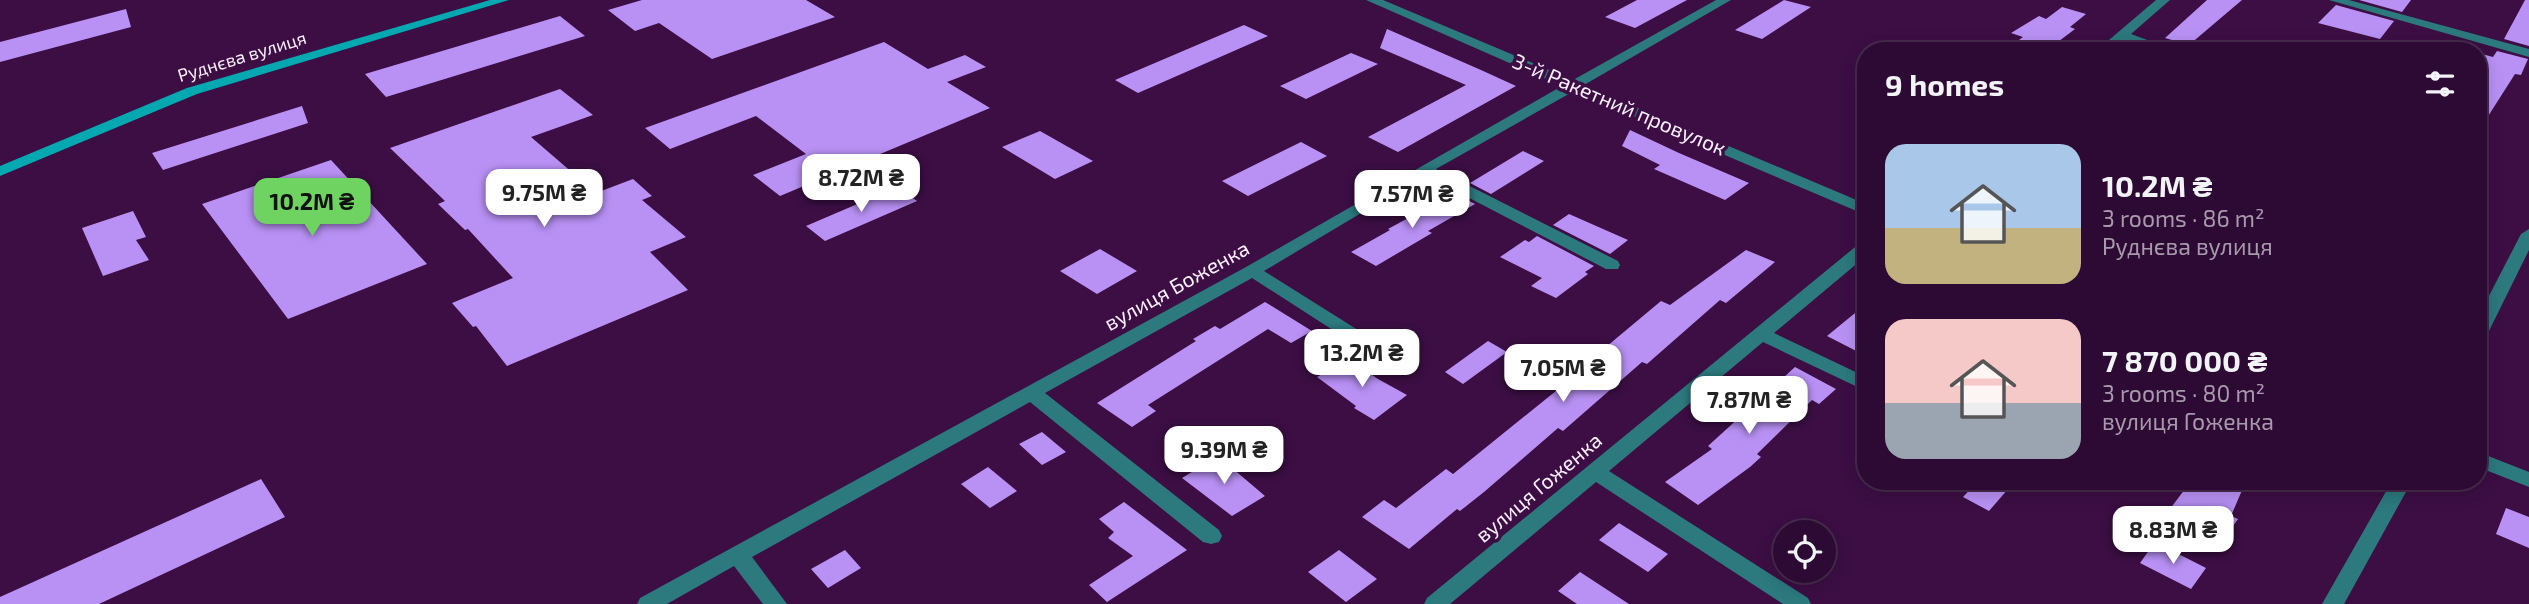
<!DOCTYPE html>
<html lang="en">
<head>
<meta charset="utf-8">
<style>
  body { margin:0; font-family:"Exo 2",sans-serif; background:#35133b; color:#f1f3f6; height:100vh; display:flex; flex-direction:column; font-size:26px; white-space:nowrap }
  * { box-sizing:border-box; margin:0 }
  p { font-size:23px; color:#a79aac }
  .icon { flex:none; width:38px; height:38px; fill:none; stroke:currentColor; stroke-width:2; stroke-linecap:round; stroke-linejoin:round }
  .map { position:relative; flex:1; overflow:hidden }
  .side { position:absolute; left:1857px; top:42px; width:630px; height:448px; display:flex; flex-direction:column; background:#2d0a33; border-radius:28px; box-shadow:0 4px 18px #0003,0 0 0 2px #482b4e }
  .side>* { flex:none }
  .controls { position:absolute; left:1773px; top:520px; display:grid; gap:14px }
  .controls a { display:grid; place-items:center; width:63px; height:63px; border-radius:50%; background:#2d0a33; box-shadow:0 4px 18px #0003,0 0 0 2px #482b4e; font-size:35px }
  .price { position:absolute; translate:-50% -60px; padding:0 16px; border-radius:14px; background:#fff; color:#222; font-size:23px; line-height:46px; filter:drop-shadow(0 2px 4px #0008) }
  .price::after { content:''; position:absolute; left:50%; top:42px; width:21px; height:16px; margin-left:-10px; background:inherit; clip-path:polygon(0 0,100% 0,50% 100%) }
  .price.active { background:#6ed361; color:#111 }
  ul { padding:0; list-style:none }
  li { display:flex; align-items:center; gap:21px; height:175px; padding:0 28px }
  li span { display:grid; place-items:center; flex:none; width:196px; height:140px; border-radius:21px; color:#555 }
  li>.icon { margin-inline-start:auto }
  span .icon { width:84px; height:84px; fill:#fffc; stroke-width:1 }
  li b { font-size:30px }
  h2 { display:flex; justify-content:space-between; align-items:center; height:84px; padding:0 28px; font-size:30px }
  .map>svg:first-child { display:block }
  .building { fill:#b991f5 }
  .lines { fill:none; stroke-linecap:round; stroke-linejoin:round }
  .street { fill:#2c797e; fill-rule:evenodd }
  .secondary { fill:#03a8b0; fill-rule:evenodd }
  .labels { text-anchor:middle; stroke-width:7; stroke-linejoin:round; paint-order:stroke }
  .far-street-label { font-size:18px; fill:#fbf0fd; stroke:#3c0e44 }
  .street-label { font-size:21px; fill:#fbf0fd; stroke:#3c0e44 }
</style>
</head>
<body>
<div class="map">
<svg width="2529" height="604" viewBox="0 0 2529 604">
  <rect width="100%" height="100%" fill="#3c0e44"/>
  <path class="building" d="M 642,0 L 806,0 L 835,17 L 712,59 L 659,23 L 635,31 L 608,10 Z
    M 1637,0 L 1687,0 L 1635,28 L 1605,17 Z
    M 1784,0 L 1811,7 L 1762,39 L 1735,30 Z
    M 2207,0 L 2242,0 L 2189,45 L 2165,38 Z
    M 2359,0 L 2411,0 L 2402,12 Z
    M 2525,0 L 2529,0 L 2529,46 L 2504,39 Z
    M 2336,5 L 2394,21 L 2380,39 L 2318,23 Z
    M 2062,7 L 2086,14 L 2070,27 L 2075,29 L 2046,51 L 2004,51 L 2023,37 L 2011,33 L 2039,16 L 2046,19 Z
    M 126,9 L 131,27 L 0,62 L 0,42 Z
    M 560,16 L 585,36 L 386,97 L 365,74 Z
    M 1244,25 L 1268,36 L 1138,93 L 1115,80 Z
    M 1387,29 L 1481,70 L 1516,86 L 1398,152 L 1368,137 L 1466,85 L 1380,48 Z
    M 884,42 L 928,69 L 965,55 L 986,67 L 947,82 L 990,108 L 780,196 L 753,175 L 806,154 L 756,116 L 670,149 L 645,128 Z
    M 2497,51 L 2528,59 L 2521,75 L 2515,74 L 2478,132 L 2478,53 L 2493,57 Z
    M 1351,53 L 1378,64 L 1306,99 L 1280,86 Z
    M 560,89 L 593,115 L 531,137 L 596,193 L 633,179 L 652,196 L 642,200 L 686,237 L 650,252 L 688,290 L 507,366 L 476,326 L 473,327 L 452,303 L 513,278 L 468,229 L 465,230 L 438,204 L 445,201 L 390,148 Z
    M 302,106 L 308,123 L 163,170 L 152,153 Z
    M 1630,130 L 1679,153 L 1749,183 L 1725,200 L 1654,169 L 1660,165 L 1622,146 Z
    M 1040,131 L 1093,161 L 1055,179 L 1002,147 Z
    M 1301,142 L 1327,156 L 1248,196 L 1222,181 Z
    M 1523,151 L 1544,161 L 1491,194 L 1470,183 Z
    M 331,160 L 427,264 L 288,319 L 202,204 Z
    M 897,187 L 917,201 L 825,241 L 806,226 Z
    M 1454,193 L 1475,204 L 1428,231 L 1432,233 L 1376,266 L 1351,252 L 1390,230 L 1388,229 Z
    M 133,211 L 146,237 L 136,240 L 149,260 L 103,276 L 82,228 Z
    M 1569,214 L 1628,240 L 1610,254 L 1553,225 Z
    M 1537,236 L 1594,266 L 1585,272 L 1588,274 L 1556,298 L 1531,286 L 1542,278 L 1500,257 L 1525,240 L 1529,242 Z
    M 1100,249 L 1137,271 L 1097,294 L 1060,271 Z
    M 1746,250 L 1775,262 L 1726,303 L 1720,300 L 1647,364 L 1642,362 L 1563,431 L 1558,428 L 1484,492 L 1460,511 L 1457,509 L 1409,549 L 1362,517 L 1384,500 L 1396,508 L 1446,469 L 1453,474 L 1572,378 L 1570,377 L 1661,301 L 1670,305 Z
    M 1265,302 L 1312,331 L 1291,343 L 1268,329 L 1148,405 L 1156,411 L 1132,427 L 1097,403 L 1196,341 L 1193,339 L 1215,326 L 1220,329 Z
    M 1866,304 L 1866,356 L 1827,336 Z
    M 1488,341 L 1507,352 L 1463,384 L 1445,372 Z
    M 1349,359 L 1378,379 L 1407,395 L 1374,420 L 1354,408 L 1356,406 L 1317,377 Z
    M 1795,367 L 1836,389 L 1819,404 L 1812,400 L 1757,454 L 1761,457 L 1750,467 L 1698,505 L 1665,482 L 1712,449 L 1708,446 Z
    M 1042,432 L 1066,452 L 1042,465 L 1019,444 Z
    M 1218,456 L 1265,496 L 1232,516 L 1182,478 Z
    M 988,467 L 1017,491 L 990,508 L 961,484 Z
    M 261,479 L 285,517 L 99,604 L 0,604 L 0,597 Z
    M 1978,481 L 2015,481 L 1989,511 L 1963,497 Z
    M 2191,481 L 2246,481 L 2231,516 L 2238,519 L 2226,536 L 2170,509 Z
    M 1124,502 L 1187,550 L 1107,602 L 1089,585 L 1133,556 L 1108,538 L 1114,532 L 1099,519 Z
    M 2506,508 L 2529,517 L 2529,548 L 2496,534 Z
    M 1619,523 L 1668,554 L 1648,572 L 1599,540 Z
    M 2155,542 L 2206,568 L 2191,589 L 2140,563 Z
    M 845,550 L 861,568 L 828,588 L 811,569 Z
    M 1339,550 L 1377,579 L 1346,602 L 1308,572 Z
    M 1580,572 L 1629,604 L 1577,604 L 1558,591 Z"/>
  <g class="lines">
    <path class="street" d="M 1366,0 L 1383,0 L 1573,80 L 1716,0 L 1731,0 L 1584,85 L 1866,204 L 1866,215 L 1574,91 L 1436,169 L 1618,261 L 1620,265 L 1618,269 L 1606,269 L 1425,175 L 1264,271 L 1401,357 L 1403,361 L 1401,365 L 1387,365 L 1252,278 L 1045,393 L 1219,530 L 1222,536 L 1219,542 L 1211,544 L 1203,542 L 1030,402 L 752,557 L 787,604 L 763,604 L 734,566 L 667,604 L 637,604 L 640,598 L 1246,267 L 1562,86 Z
      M 2156,0 L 2170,0 L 2131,34 L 2177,51 L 2157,51 L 2123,40 L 2110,51 L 2096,51 Z
      M 2329,0 L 2349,0 L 2529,49 L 2529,57 Z
      M 2529,229 L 2529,250 L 2487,335 L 2478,341 L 2478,317 L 2521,234 Z
      M 1866,242 L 1866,256 L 1774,333 L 1866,377 L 1866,391 L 1763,342 L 1609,471 L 1808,598 L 1811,604 L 1783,604 L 1596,482 L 1450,604 L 1424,604 L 1427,598 L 1860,243 Z
      M 2478,452 L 2529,472 L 2529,487 L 2478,467 Z
      M 2392,481 L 2412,481 L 2344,604 L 2322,604 Z"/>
    <path class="secondary" d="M 490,0 L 509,0 L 197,94 L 0,176 L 0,166 L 187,88 Z"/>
  </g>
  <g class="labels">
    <g class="far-street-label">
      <text transform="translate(242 57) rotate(-17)" y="6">Руднєва вулиця</text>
    </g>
    <g class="street-label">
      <text transform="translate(1619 105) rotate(23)" y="7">3-й Ракетний провулок</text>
      <text transform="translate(1177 286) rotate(-29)" y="7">вулиця Боженка</text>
      <text transform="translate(1539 488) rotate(-40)" y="7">вулиця Гоженка</text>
    </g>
  </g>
</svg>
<div class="controls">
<a><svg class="icon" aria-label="locate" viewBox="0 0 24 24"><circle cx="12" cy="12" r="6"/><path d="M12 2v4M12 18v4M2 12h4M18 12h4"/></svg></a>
</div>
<b class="price" style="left:861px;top:214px">8.72M ₴</b>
<b class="price" style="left:544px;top:229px">9.75M ₴</b>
<b class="price" style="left:1412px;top:230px">7.57M ₴</b>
<b class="price active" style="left:312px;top:238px">10.2M ₴</b>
<b class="price" style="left:1362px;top:389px">13.2M ₴</b>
<b class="price" style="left:1563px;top:404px">7.05M ₴</b>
<b class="price" style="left:1749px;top:436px">7.87M ₴</b>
<b class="price" style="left:1224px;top:486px">9.39M ₴</b>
<b class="price" style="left:2173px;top:566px">8.83M ₴</b>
<section class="side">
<h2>9 homes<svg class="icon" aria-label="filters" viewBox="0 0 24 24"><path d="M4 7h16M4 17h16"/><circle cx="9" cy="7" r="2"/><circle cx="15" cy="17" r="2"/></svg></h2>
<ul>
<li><span style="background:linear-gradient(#a9c7e8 60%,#c2b280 0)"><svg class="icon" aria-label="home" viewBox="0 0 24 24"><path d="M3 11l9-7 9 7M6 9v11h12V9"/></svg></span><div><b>10.2M ₴</b><p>3 rooms · 86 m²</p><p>Руднєва вулиця</p></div></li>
<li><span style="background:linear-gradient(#f6c9c9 60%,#9aa5b1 0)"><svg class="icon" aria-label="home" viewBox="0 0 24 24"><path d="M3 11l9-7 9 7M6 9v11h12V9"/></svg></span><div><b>7 870 000 ₴</b><p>3 rooms · 80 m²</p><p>вулиця Гоженка</p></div></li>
</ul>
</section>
</div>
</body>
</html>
